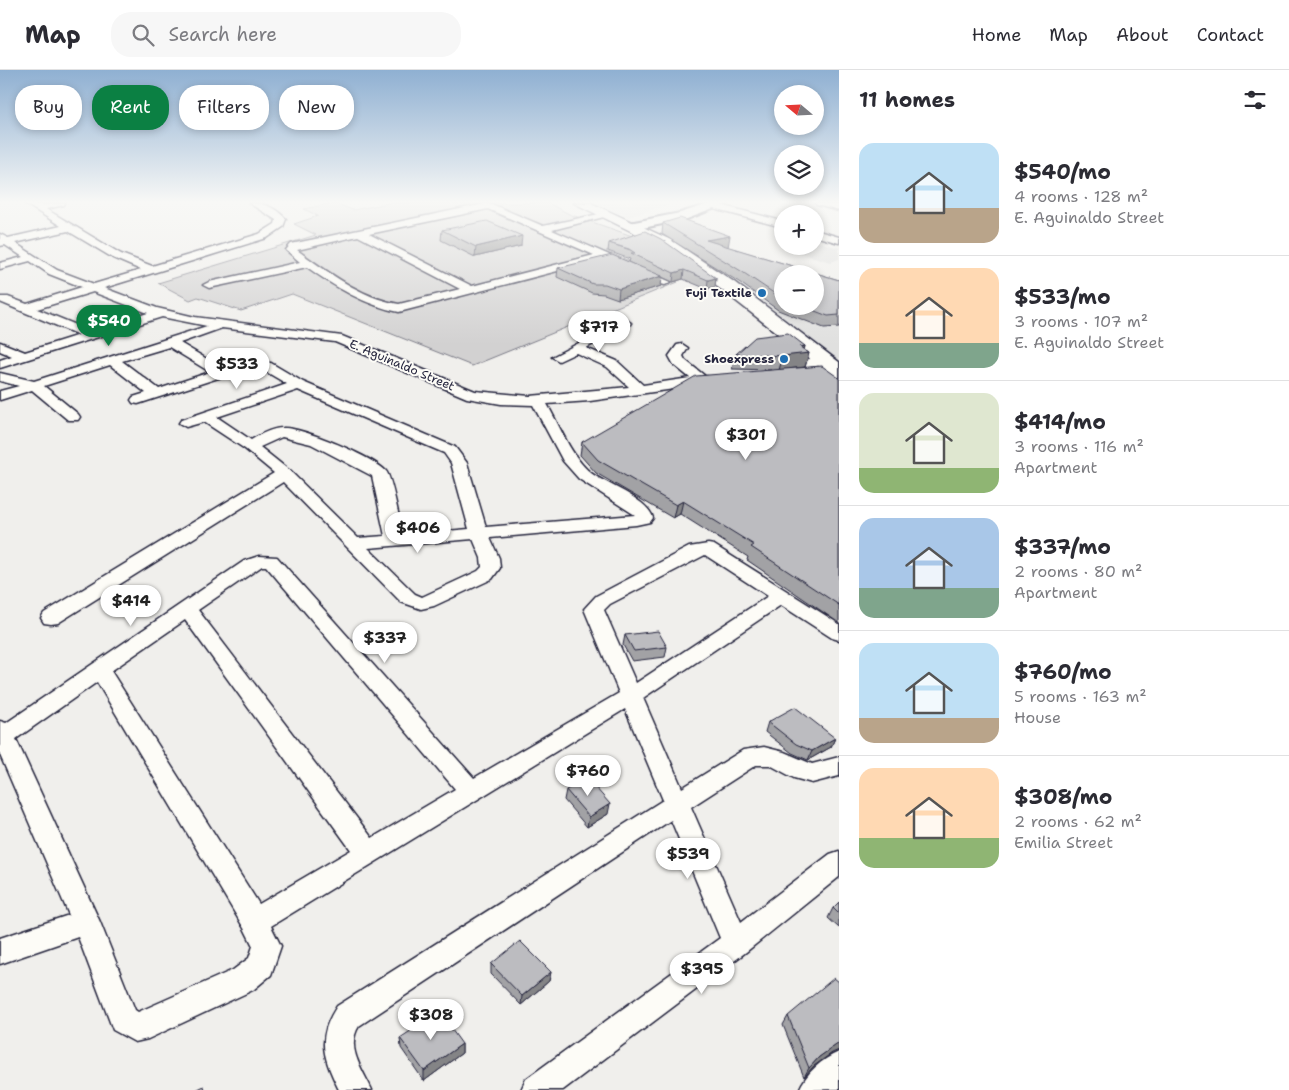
<!DOCTYPE html>
<html lang="en">
<head>
<meta charset="utf-8">
<style>
  body { margin:0; font-family:"Shantell Sans",sans-serif; background:#f7f7f7; color:#2b2b33; height:100vh; display:flex; flex-direction:column; font-size:19px; white-space:nowrap }
  * { box-sizing:border-box; margin:0 }
  p { font-size:16px; color:#7c7c81 }
  .icon { flex:none; width:28px; height:28px; fill:none; stroke:currentColor; stroke-width:2; stroke-linecap:round; stroke-linejoin:round }
  .map { position:relative; flex:1; overflow:hidden }
  .side { display:flex; flex-direction:column; background:#fff; width:450px }
  .side>* { flex:none }
  .guide { position:absolute; left:15px; top:15px; width:475px; height:45px; display:flex; gap:10px }
  .needle { width:32px; rotate:289deg }
  .tools { position:absolute; left:774px; top:15px; display:grid; gap:10px }
  .tools a { display:grid; place-items:center; width:50px; height:50px; border-radius:50%; background:#fff; box-shadow:0 2px 8px #0003; font-size:25px }
  .price { position:absolute; translate:-50% -42px; padding:0 11px; border-radius:18px; background:#fff; color:#222; font-size:16px; line-height:32px; filter:drop-shadow(0 1px 2px #0008) }
  .price::after { content:''; position:absolute; left:50%; top:30px; width:15px; height:11px; margin-left:-8px; background:inherit; clip-path:polygon(0 0,100% 0,50% 100%) }
  .price.active { background:#0b8043; color:#fff }
  ul { padding:0; list-style:none }
  li { display:flex; align-items:center; gap:15px; height:125px; padding:0 20px }
  li+li { border-top:1px solid #e1e1e2 }
  li span { display:grid; place-items:center; flex:none; width:140px; height:100px; border-radius:15px; color:#555 }
  li>.icon { margin-inline-start:auto }
  span .icon { width:60px; height:60px; fill:#fffc; stroke-width:1 }
  li b { font-size:21px }
  h2 { display:flex; justify-content:space-between; align-items:center; height:60px; padding:0 20px; font-size:21px }
  .pill { padding:0 18px; border-radius:20px; background:#fff; box-shadow:0 2px 8px #0003; font-size:18px; line-height:45px }
  .pill.active { background:#0b8043; color:#fff }
  header { display:flex; align-items:center; gap:30px; box-sizing:border-box; height:70px; padding:0 25px; background:#fff; border-bottom:1px solid #e1e1e2 }
  header strong { font-size:24px }
  nav { display:flex; gap:28px; margin-inline-start:auto; font-size:18px }
  .search { width:350px; height:45px; background:#f7f7f7; display:flex; align-items:center; gap:12px; box-sizing:border-box; padding:0 18px; border-radius:20px; color:#7c7c81; font-size:19px }
  main { display:flex; flex:1; min-height:0 }
  .map>svg:first-child { display:block }
  .built { fill:#e0e0df }
  .green { fill:#d2d1d1; stroke:#7a7a86 }
  .lines { fill:none; stroke-linecap:round; stroke-linejoin:round }
  .minor-casing { stroke:#22223b; stroke-width:3 }
  .tertiary-casing { stroke:#22223b; stroke-width:4 }
  .primary-casing { stroke:#22223b; stroke-width:3 }
  .minor { fill:#fdfcf7; fill-rule:evenodd }
  .tertiary { fill:#fdfcf7; fill-rule:evenodd }
  .primary { fill:#fdfcf7; fill-rule:evenodd }
  .wall { fill:#a2a2a5; stroke:#22223b; fill-rule:evenodd }
  .shaded-wall { fill:#848486; stroke:#22223b }
  .building { fill:#bcbcc0; stroke:#22223b }
  .poi-dot { fill:#1f6fb2; stroke:#fdfcf7; stroke-width:2 }
  .labels { text-anchor:middle; stroke-width:4; stroke-linejoin:round; paint-order:stroke }
  .far-poi-label { font-size:12px; font-weight:bold; fill:#22223b; stroke:#fdfcf7; text-anchor:end }
  .far-street-label { font-size:12px; fill:#22223b; stroke:#fdfcf7 }
</style>
</head>
<body>
<header>
<strong>Map</strong>
<div class="search"><svg class="icon" aria-label="search" viewBox="0 0 24 24"><circle cx="10" cy="10" r="6"/><path d="M15 15l6 6"/></svg>Search here</div>
<nav><a>Home</a><a>Map</a><a>About</a><a>Contact</a></nav>
</header>
<main>
<div class="map">
<svg width="839" height="1020" viewBox="0 0 839 1020">
  <rect width="100%" height="100%" fill="#f0efec"/>
  <filter id="ink" filterUnits="userSpaceOnUse"><feTurbulence type="fractalNoise" baseFrequency=".02" numOctaves="2"/><feDisplacementMap in="SourceGraphic" scale="10" xChannelSelector="R" yChannelSelector="G"/><feConvolveMatrix kernelMatrix="1 2 1 2 8 2 1 2 1" color-interpolation-filters="sRGB"/></filter>
  <g filter="url(#ink)">
    <path class="built" d="M 595,133 L 675,133 L 628,147 Z
      M 815,171 L 839,178 L 839,189 L 831,192 L 796,182 L 800,180 L 786,176 L 815,176 Z
      M 709,193 L 782,236 L 815,236 L 839,223 L 839,291 Z"/>
    <path class="green" d="M 334,133 L 353,140 L 388,133 L 548,133 L 569,144 L 641,169 L 606,181 L 678,212 L 472,296 L 292,224 L 241,241 L 198,227 L 190,230 L 158,213 L 316,165 L 294,154 L 318,146 L 304,139 Z"/>
    <g class="lines">
      <g class="minor-casing">
        <path id="minor" d="M 24,133 L 35,133 L 39,135 L 65,133 L 64,135 L 46,139 L 121,184 L 152,196 L 259,164 L 275,154 L 276,150 L 249,133 C 264,132 276,138 286,149 L 283,157 L 267,168 L 104,218 L 157,238 L 195,247 L 342,266 L 475,321 L 530,326 L 629,317 L 607,297 L 576,283 L 559,291 L 552,287 L 625,249 L 631,253 L 629,256 L 586,278 L 617,291 L 643,315 L 690,308 L 674,295 L 669,286 L 677,275 L 682,274 L 688,278 L 683,286 L 685,290 L 705,306 L 713,307 L 715,310 L 713,313 L 702,315 L 590,331 L 547,334 C 560,356 571,387 591,403 C 607,415 648,429 653,448 L 650,452 L 636,455 L 490,468 L 499,488 L 500,498 L 492,509 L 434,536 L 421,539 L 401,532 L 283,412 L 58,553 L 51,554 L 44,553 L 41,548 L 44,543 L 274,403 L 245,379 L 204,352 L 186,357 L 179,353 L 181,350 L 287,314 L 263,300 L 243,300 L 138,334 L 133,333 L 131,330 L 133,327 L 146,323 L 110,295 L 44,316 L 78,344 L 80,347 L 78,350 L 68,350 L 32,320 L 0,330 L 0,321 L 19,316 L 0,311 L 0,303 L 34,311 L 207,256 L 162,247 L 0,298 L 0,290 L 12,286 L 0,281 L 0,272 L 25,282 L 79,265 L 0,232 L 0,227 L 8,227 L 27,234 L 82,217 L 49,204 L 30,191 L 0,199 L 0,193 L 23,187 L 5,175 L 0,176 L 0,164 L 8,168 L 61,156 ZM 68,161 L 113,188 L 141,200 L 94,214 L 57,200 L 15,173 ZM 93,222 L 148,243 L 91,261 L 37,239 ZM 222,258 L 335,272 L 467,328 L 501,334 L 533,335 L 563,391 L 579,409 L 635,445 L 486,457 L 467,393 L 455,377 L 303,312 L 271,293 L 242,292 L 222,298 L 180,273 ZM 169,277 L 210,302 L 159,319 L 122,291 ZM 298,320 L 444,383 L 451,393 L 469,459 L 403,465 C 400,454 392,407 386,401 C 373,387 302,357 283,358 C 272,358 261,364 251,370 L 217,347 ZM 282,367 L 311,374 L 372,406 L 385,466 L 358,468 L 290,401 L 260,377 ZM 473,469 L 481,488 L 482,497 L 478,501 L 422,527 L 415,524 L 368,478 Z
          M 489,133 L 543,156 L 608,142 L 608,146 L 552,160 L 671,212 L 665,215 L 661,214 L 604,189 L 399,242 C 365,235 335,217 307,197 L 209,218 L 203,215 L 209,212 L 300,192 L 286,180 L 291,174 ZM 488,139 L 594,185 L 472,216 L 369,164 ZM 358,166 L 460,219 L 399,234 C 361,228 328,202 297,180 Z
          M 713,133 L 782,151 L 782,157 L 710,138 L 708,136 Z
          M 815,133 L 839,135 L 839,141 L 817,135 Z
          M 815,160 L 839,167 L 839,173 L 815,166 Z
          M 825,287 L 832,291 L 830,294 L 781,301 L 774,297 L 781,293 Z
          M 708,474 L 714,475 L 839,554 L 839,570 L 832,568 L 781,535 L 643,628 L 682,718 L 743,680 L 764,677 L 784,682 L 812,694 L 839,687 L 839,706 L 812,713 L 794,708 L 770,695 L 756,695 L 691,737 L 741,852 L 830,784 L 839,781 L 839,807 L 746,882 L 563,1020 L 521,1020 L 526,1009 L 720,868 L 671,750 L 359,956 C 345,978 363,1000 372,1020 L 339,1020 C 323,987 316,968 337,936 L 663,730 L 625,639 L 271,856 L 281,876 L 271,905 L 253,920 L 148,969 L 135,972 L 113,960 L 78,867 L 0,894 L 0,868 L 69,845 L 0,685 L 0,651 L 6,653 L 244,491 L 259,486 L 277,487 L 474,708 L 619,623 L 584,539 L 596,526 L 689,477 ZM 705,485 L 768,526 L 636,613 L 604,540 L 610,534 ZM 262,496 L 266,496 L 455,719 L 372,768 L 198,540 ZM 185,550 L 351,780 L 259,834 L 111,601 ZM 97,612 L 245,860 L 253,876 L 249,888 L 233,900 L 138,942 L 135,940 L 100,852 L 16,669 Z
          M 839,982 L 839,1019 L 799,1020 C 806,1003 822,989 839,982 Z"/>
      </g>
      <g class="tertiary-casing">
        <path id="tertiary" d="M 712,133 L 729,133 L 687,149 L 633,160 L 627,156 L 629,153 L 680,143 Z"/>
      </g>
      <g class="primary-casing">
        <path id="primary" d="M 574,133 L 591,133 L 671,170 L 734,212 L 839,292 L 839,308 L 832,306 L 722,220 L 661,176 Z"/>
      </g>
      <use href="#minor" class="minor"/>
      <use href="#tertiary" class="tertiary"/>
      <use href="#primary" class="primary"/>
    </g>
    <path class="wall" d="M 663,153 L 728,177 L 839,210 L 839,257 L 824,258 L 778,240 L 739,212 L 662,164 ZM 782,204 L 815,236 L 782,236 Z
      M 442,160 L 521,176 L 475,187 L 441,170 Z
      M 609,173 L 716,208 L 715,217 L 707,219 L 683,209 L 673,212 L 662,207 L 661,216 L 618,229 L 604,224 L 592,223 L 557,207 L 558,198 L 642,198 L 629,192 L 630,189 L 627,188 L 608,181 Z
      M 805,276 L 804,280 L 809,283 L 805,297 L 839,308 L 839,553 L 747,490 L 748,487 L 680,444 L 673,448 L 596,403 L 580,385 L 582,372 L 771,300 L 732,299 L 736,284 Z
      M 625,565 L 667,577 L 665,587 L 632,591 L 623,575 Z
      M 768,652 L 835,668 L 831,677 L 808,690 L 792,683 L 765,662 Z
      M 566,720 L 608,744 L 587,757 L 564,730 Z
      M 839,832 L 839,858 L 828,848 L 833,838 Z
      M 491,894 L 551,902 L 549,911 L 521,935 L 491,904 Z
      M 788,946 L 832,983 L 814,996 L 804,1007 L 783,955 Z
      M 400,968 L 462,974 L 462,983 L 424,1011 L 401,978 Z"/>
    <path class="shaded-wall" d="M 522,166 L 521,176 L 475,187 L 476,177 Z
      M 730,166 L 728,177 L 706,170 Z
      M 684,200 L 683,209 L 673,212 L 674,203 Z
      M 662,206 L 661,216 L 618,229 L 619,219 Z
      M 716,208 L 715,217 L 707,219 L 708,210 Z
      M 805,276 L 803,283 L 809,283 L 805,297 L 779,300 L 783,286 L 800,277 Z
      M 683,431 L 680,444 L 673,448 L 676,435 Z
      M 835,668 L 831,677 L 808,690 L 812,681 Z
      M 610,734 L 608,744 L 587,757 L 589,747 Z
      M 551,902 L 549,911 L 521,935 L 522,926 Z
      M 839,973 L 839,980 L 832,983 L 814,996 L 804,1007 L 809,998 L 819,987 Z
      M 462,974 L 462,983 L 424,1011 L 424,1001 Z"/>
    <path class="building" d="M 680,148 L 730,166 L 706,170 L 839,210 L 839,245 L 828,246 L 802,236 L 815,236 L 815,204 L 782,204 L 782,229 L 781,228 L 741,201 L 663,153 Z
      M 487,151 L 522,166 L 476,177 L 442,160 Z
      M 645,161 L 661,169 L 716,208 L 708,210 L 684,200 L 674,203 L 631,183 L 635,183 L 629,179 L 609,173 Z
      M 612,185 L 662,206 L 619,219 L 605,214 L 593,214 L 558,198 Z
      M 788,263 L 805,276 L 800,277 L 809,283 L 783,286 L 736,284 L 755,267 Z
      M 822,296 L 839,308 L 839,535 L 751,477 L 754,475 L 683,431 L 676,435 L 598,390 L 582,372 L 696,306 Z
      M 658,561 L 667,577 L 634,581 L 625,565 Z
      M 795,637 L 835,668 L 812,681 L 796,674 L 768,652 Z
      M 587,708 L 610,734 L 589,747 L 566,720 Z
      M 839,832 L 839,844 L 833,838 Z
      M 520,871 L 551,902 L 522,926 L 491,894 Z
      M 834,908 L 839,912 L 839,973 L 819,987 L 809,998 L 788,946 Z
      M 439,942 L 462,974 L 424,1001 L 400,968 Z
      M 204,1016 L 205,1020 L 196,1020 Z"/>
  </g>
  <linearGradient id="sky" x2="0" y2="1"><stop stop-color="#8fb0d2"/><stop offset="0.48" stop-color="#f8f8f6"/><stop offset="1" stop-color="#f8f8f6" stop-opacity="0"/></linearGradient>
  <rect width="839" height="275" fill="url(#sky)"/>
  <g class="poi-dot">
    <circle cx="762" cy="223" r="5"/>
    <circle cx="784" cy="289" r="5"/>
  </g>
  <g class="labels">
    <g class="far-poi-label">
      <text x="752" y="227">Fuji Textile</text>
      <text x="774" y="293">Shoexpress</text>
    </g>
    <g class="far-street-label">
      <text transform="translate(402 295) rotate(23)" y="4">E. Aguinaldo Street</text>
    </g>
  </g>
</svg>
<div class="tools">
<a><svg class="needle" viewBox="-14 -14 28 28"><path d="M0-13l5 13h-10z" fill="#e53935"/><path d="M0 13l5-13h-10z" fill="#7c7c81"/></svg></a>
<a><svg class="icon" aria-label="layers" viewBox="0 0 24 24"><path d="M12 4l9 5-9 5-9-5zM3 14l9 5 9-5"/></svg></a>
<a>+</a>
<a>−</a>
</div>
<b class="price active" style="left:109px;top:277px">$540</b>
<b class="price" style="left:599px;top:283px">$717</b>
<b class="price" style="left:237px;top:320px">$533</b>
<b class="price" style="left:746px;top:391px">$301</b>
<b class="price" style="left:418px;top:484px">$406</b>
<b class="price" style="left:131px;top:557px">$414</b>
<b class="price" style="left:385px;top:594px">$337</b>
<b class="price" style="left:588px;top:727px">$760</b>
<b class="price" style="left:688px;top:810px">$539</b>
<b class="price" style="left:702px;top:925px">$395</b>
<b class="price" style="left:431px;top:971px">$308</b>
<div class="guide">
<a class="pill">Buy</a>
<a class="pill active">Rent</a>
<a class="pill">Filters</a>
<a class="pill">New</a>
</div>
</div>
<section class="side">
<h2>11 homes<svg class="icon" aria-label="filters" viewBox="0 0 24 24"><path d="M4 7h16M4 17h16"/><circle cx="9" cy="7" r="2"/><circle cx="15" cy="17" r="2"/></svg></h2>
<ul>
<li><span style="background:linear-gradient(#bfe0f5 65%,#b9a48a 0)"><svg class="icon" aria-label="home" viewBox="0 0 24 24"><path d="M3 11l9-7 9 7M6 9v11h12V9"/></svg></span><div><b>$540/mo</b><p>4 rooms · 128 m²</p><p>E. Aguinaldo Street</p></div></li>
<li><span style="background:linear-gradient(#ffd9b3 75%,#7fa58c 0)"><svg class="icon" aria-label="home" viewBox="0 0 24 24"><path d="M3 11l9-7 9 7M6 9v11h12V9"/></svg></span><div><b>$533/mo</b><p>3 rooms · 107 m²</p><p>E. Aguinaldo Street</p></div></li>
<li><span style="background:linear-gradient(#dfe7d0 75%,#8fb573 0)"><svg class="icon" aria-label="home" viewBox="0 0 24 24"><path d="M3 11l9-7 9 7M6 9v11h12V9"/></svg></span><div><b>$414/mo</b><p>3 rooms · 116 m²</p><p>Apartment</p></div></li>
<li><span style="background:linear-gradient(#a9c7e8 70%,#7fa58c 0)"><svg class="icon" aria-label="home" viewBox="0 0 24 24"><path d="M3 11l9-7 9 7M6 9v11h12V9"/></svg></span><div><b>$337/mo</b><p>2 rooms · 80 m²</p><p>Apartment</p></div></li>
<li><span style="background:linear-gradient(#bfe0f5 75%,#b9a48a 0)"><svg class="icon" aria-label="home" viewBox="0 0 24 24"><path d="M3 11l9-7 9 7M6 9v11h12V9"/></svg></span><div><b>$760/mo</b><p>5 rooms · 163 m²</p><p>House</p></div></li>
<li><span style="background:linear-gradient(#ffd9b3 70%,#8fb573 0)"><svg class="icon" aria-label="home" viewBox="0 0 24 24"><path d="M3 11l9-7 9 7M6 9v11h12V9"/></svg></span><div><b>$308/mo</b><p>2 rooms · 62 m²</p><p>Emilia Street</p></div></li>
</ul>
</section>
</main>
</body>
</html>
